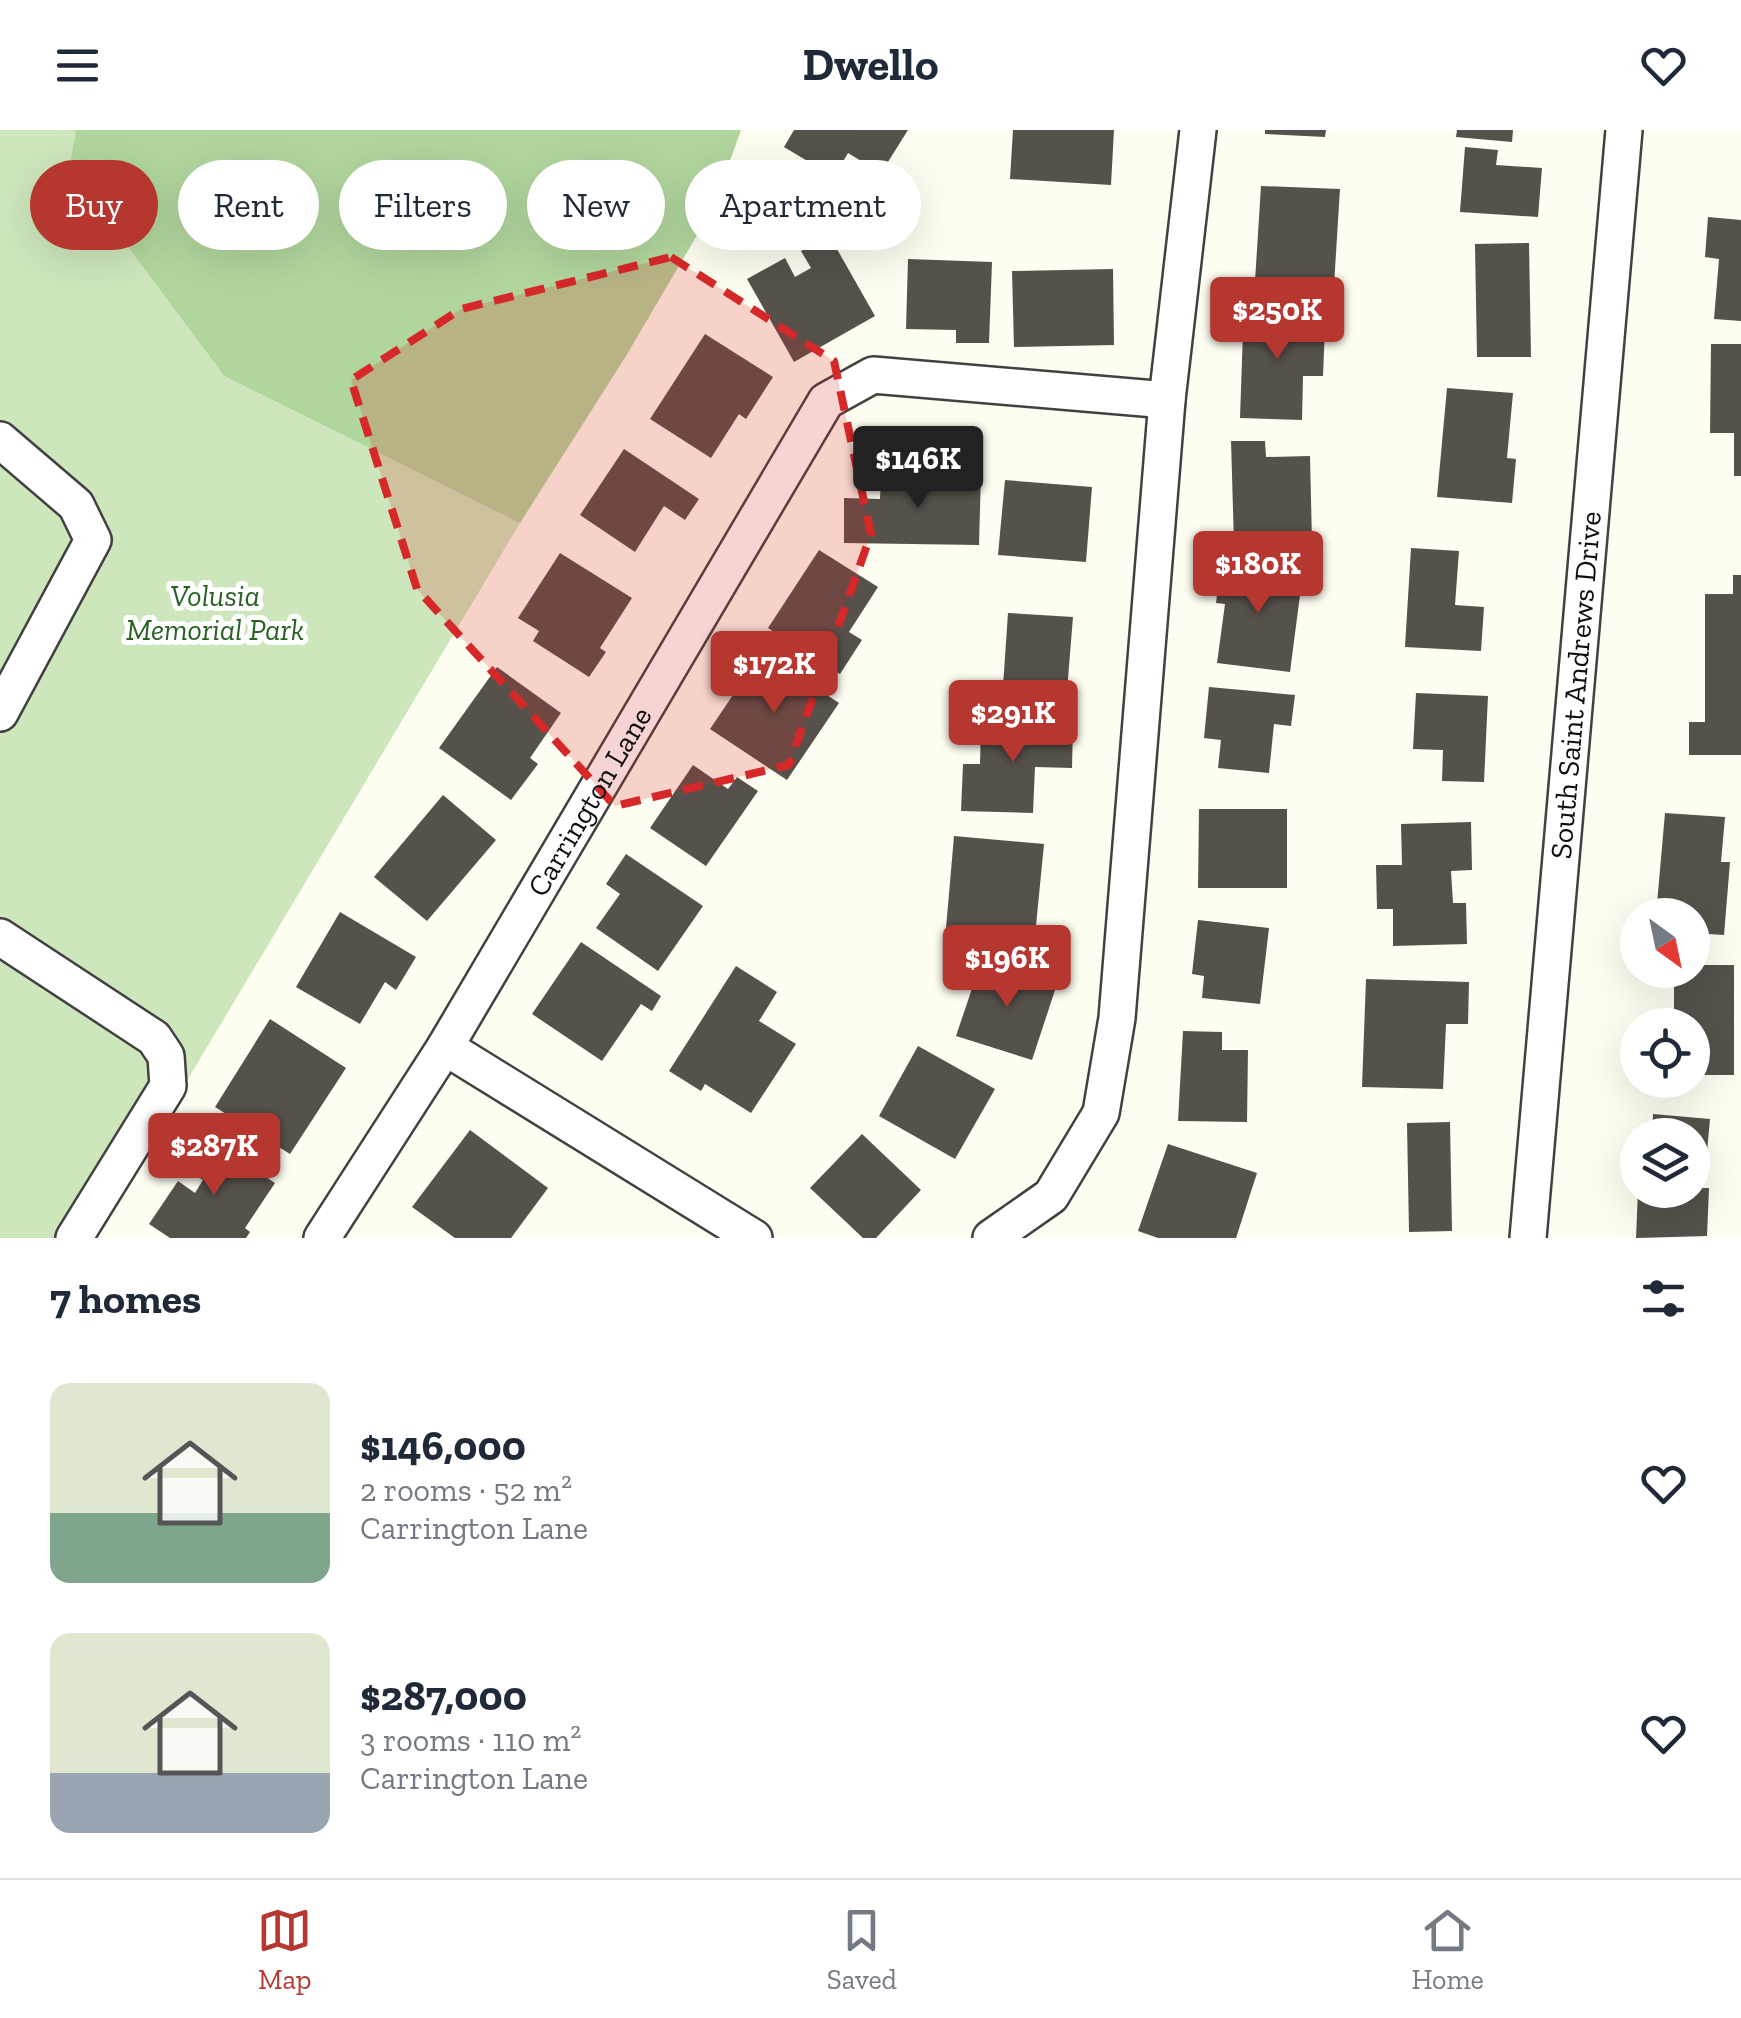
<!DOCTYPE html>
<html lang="en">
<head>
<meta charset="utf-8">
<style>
  body { margin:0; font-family:"Zilla Slab",serif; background:#f6f6f7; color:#1f2937; height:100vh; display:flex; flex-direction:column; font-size:38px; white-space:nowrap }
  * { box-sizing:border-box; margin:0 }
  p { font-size:32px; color:#747a83 }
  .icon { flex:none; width:55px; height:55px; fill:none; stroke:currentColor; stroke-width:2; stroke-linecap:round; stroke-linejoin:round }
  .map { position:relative; height:1108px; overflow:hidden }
  .sheet { display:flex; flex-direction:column; background:#fff; flex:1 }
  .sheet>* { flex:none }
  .guide { position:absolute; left:30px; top:30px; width:1000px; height:90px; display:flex; gap:20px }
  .needle { width:65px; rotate:147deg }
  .buttons { position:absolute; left:1620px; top:768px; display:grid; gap:20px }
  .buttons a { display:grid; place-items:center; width:90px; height:90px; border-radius:50%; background:#fff; box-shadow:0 10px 40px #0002; font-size:50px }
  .price { position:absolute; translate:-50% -85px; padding:0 22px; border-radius:10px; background:#b53730; color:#fff; font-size:32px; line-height:65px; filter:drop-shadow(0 2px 5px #0008) }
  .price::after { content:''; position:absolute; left:50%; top:60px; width:30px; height:22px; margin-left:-15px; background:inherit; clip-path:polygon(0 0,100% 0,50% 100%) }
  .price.active { background:#222; color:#fff }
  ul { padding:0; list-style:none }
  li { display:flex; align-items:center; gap:30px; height:250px; padding:0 50px }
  li span { display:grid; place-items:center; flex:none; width:280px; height:200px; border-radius:20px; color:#555 }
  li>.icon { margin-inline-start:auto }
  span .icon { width:120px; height:120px; fill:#fffc; stroke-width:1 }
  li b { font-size:42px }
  h2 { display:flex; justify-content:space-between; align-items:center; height:120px; padding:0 50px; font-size:42px }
  .chip { padding:0 35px; border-radius:45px; background:#fff; box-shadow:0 10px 40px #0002; font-size:35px; line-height:90px }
  .chip.active { background:#b53730; color:#fff }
  header { display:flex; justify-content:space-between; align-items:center; height:130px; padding:0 50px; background:#fff; font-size:45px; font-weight:700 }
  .tabs { display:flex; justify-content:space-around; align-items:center; height:140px; border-top:2px solid #e0e1e3; background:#fff; font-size:28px; color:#747a83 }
  .tabs a { display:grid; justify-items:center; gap:5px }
  .tabs .active { color:#b53730 }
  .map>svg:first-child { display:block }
  .green { fill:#cee6bc }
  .forest { fill:#b1d69d }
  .building { fill:#56514b }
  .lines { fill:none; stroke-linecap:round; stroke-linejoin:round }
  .minor-casing { stroke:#414141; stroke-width:40 }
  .minor { stroke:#fff; stroke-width:35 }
  .marked { fill:#d62828; fill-opacity:0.2; stroke:#d62828; stroke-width:8; stroke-dasharray:20 12; stroke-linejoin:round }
  .labels { text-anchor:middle; stroke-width:10; stroke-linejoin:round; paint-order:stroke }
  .park-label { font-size:30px; font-style:italic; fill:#296223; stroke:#fff }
  .street-label { font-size:30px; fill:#0e0e0e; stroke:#fff }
</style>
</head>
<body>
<header><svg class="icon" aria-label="menu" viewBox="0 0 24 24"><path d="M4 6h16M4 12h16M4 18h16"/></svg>Dwello<svg class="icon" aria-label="heart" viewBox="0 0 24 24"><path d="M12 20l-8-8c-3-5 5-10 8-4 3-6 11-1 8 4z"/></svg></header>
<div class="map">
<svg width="1741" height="1108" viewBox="0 0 1741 1108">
  <rect width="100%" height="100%" fill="#fefdf1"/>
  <path class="green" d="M 0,0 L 76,0 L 69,38 L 224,246 L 520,393 L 93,1108 L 0,1108 Z"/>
  <path class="forest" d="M 76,0 L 741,0 L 713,78 L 626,226 L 520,393 L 224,246 L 69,38 Z"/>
  <path class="building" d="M 794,0 L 908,0 L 881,43 L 848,23 L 834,47 L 784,17 Z
    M 1013,0 L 1114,0 L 1111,55 L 1010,49 Z
    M 1265,0 L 1326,0 L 1325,7 L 1265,4 Z
    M 1457,0 L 1513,0 L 1512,12 L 1456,7 Z
    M 1465,17 L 1498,20 L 1496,35 L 1542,38 L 1538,87 L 1460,82 Z
    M 1261,56 L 1340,59 L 1334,155 L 1255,151 Z
    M 1708,87 L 1741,90 L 1741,191 L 1714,189 L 1719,129 L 1705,127 Z
    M 829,105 L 875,186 L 794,232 L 747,149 L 785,128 L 795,147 L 811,138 L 801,121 Z
    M 1529,113 L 1531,227 L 1477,227 L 1475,114 Z
    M 908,129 L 992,132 L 989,213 L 956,213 L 956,200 L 906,199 Z
    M 1113,139 L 1114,215 L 1014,217 L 1012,141 Z
    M 1244,171 L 1283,172 L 1282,194 L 1325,196 L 1323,246 L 1303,246 L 1302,290 L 1240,288 Z
    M 705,204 L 773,247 L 746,289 L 739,284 L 711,328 L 650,289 Z
    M 1711,214 L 1741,214 L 1741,346 L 1734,346 L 1734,303 L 1710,303 Z
    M 1447,258 L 1513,263 L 1507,328 L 1516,329 L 1512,373 L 1437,367 Z
    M 1231,311 L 1265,311 L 1266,327 L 1310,326 L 1312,412 L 1234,414 Z
    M 624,319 L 699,369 L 685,390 L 664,376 L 635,422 L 580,385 Z
    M 881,342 L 981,343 L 979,415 L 844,413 L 844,368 L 880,369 Z
    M 1005,350 L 1092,357 L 1086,432 L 998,425 Z
    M 1411,418 L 1459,421 L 1455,475 L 1484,477 L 1481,521 L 1405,517 Z
    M 819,420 L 878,457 L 849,502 L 862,510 L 840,544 L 768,498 Z
    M 560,423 L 632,468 L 600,518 L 606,522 L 589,547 L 533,511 L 539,501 L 518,488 Z
    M 1221,433 L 1303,442 L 1290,542 L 1217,533 L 1225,474 L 1216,473 Z
    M 1733,445 L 1741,445 L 1741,625 L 1689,625 L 1689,592 L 1705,592 L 1705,464 L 1733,464 Z
    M 1008,483 L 1073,487 L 1067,561 L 1003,556 Z
    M 762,522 L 839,573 L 787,650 L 710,599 Z
    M 497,537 L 561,583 L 530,628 L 538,634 L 511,670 L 439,618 Z
    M 1209,557 L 1295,565 L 1291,596 L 1274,594 L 1269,643 L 1218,638 L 1221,610 L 1204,608 Z
    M 1416,563 L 1488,566 L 1484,652 L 1442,651 L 1443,620 L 1413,619 Z
    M 981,592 L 1073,595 L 1072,638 L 1035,637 L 1033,683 L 961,681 L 963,634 L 980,634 Z
    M 693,635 L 728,659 L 737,647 L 758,661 L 706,736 L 650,698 Z
    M 443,665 L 496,710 L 427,791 L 374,747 Z
    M 1199,679 L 1287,679 L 1287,758 L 1198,758 Z
    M 1665,683 L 1725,687 L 1721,732 L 1730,732 L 1724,805 L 1692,803 L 1692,785 L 1656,785 Z
    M 1471,692 L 1472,740 L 1451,741 L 1453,773 L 1466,773 L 1467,814 L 1393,816 L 1393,779 L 1377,779 L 1376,735 L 1402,735 L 1401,694 Z
    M 954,706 L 1044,714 L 1035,806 L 946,798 Z
    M 626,724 L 703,776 L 658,841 L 596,798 L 620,764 L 606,754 Z
    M 340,782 L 416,827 L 396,860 L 385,852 L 360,894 L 296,857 Z
    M 1198,790 L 1269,798 L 1260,874 L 1202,868 L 1204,846 L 1192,844 Z
    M 581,812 L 661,866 L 652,881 L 641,874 L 602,931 L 532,884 Z
    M 982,829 L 1057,854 L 1032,930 L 956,906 Z
    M 1692,835 L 1734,835 L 1734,945 L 1692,945 L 1692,895 L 1674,895 L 1674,840 L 1692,840 Z
    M 736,836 L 777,862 L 759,891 L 796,914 L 751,983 L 705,954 L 701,961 L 669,941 Z
    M 1366,849 L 1469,852 L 1468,894 L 1446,894 L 1443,959 L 1362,957 Z
    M 270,889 L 346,938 L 290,1024 L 215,977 Z
    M 1183,901 L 1222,902 L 1222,920 L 1248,920 L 1247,992 L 1178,991 Z
    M 918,916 L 995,959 L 955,1029 L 879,986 Z
    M 1653,984 L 1710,989 L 1705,1044 L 1692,1043 L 1692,1005 L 1652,1005 Z
    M 1450,992 L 1452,1101 L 1409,1102 L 1407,993 Z
    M 470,1000 L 548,1058 L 511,1108 L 455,1108 L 412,1077 Z
    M 862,1004 L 921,1060 L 876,1108 L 863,1108 L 810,1058 Z
    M 205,1007 L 275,1053 L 245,1098 L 250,1102 L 246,1108 L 170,1108 L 149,1094 L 178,1051 L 195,1063 L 203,1050 L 184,1037 Z
    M 1168,1014 L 1257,1043 L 1236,1108 L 1158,1108 L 1138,1101 Z
    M 1692,1058 L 1709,1058 L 1707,1106 L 1636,1108 L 1638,1060 Z"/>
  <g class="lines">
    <g class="minor-casing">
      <g id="minor">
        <path d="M 0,310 L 76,375 L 93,410 L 0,583"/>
        <path d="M 0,807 L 154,908 L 166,926 L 168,956 L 74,1108"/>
        <path d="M 445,917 L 754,1108"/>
        <path id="s1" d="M 322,1108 L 445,917 L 826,271 L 873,245 L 1167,270"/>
        <path d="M 991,1108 L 1051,1066 L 1101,983 L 1117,888 L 1167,270 L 1198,0"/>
        <path id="s2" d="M 1528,1108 L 1624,0"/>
      </g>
    </g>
    <use href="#minor" class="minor"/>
  </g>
  <path class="marked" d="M 671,127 L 834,231 L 871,404 L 789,635 L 615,676 L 417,459 L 351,250 L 461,179 Z"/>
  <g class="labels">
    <g class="park-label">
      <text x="215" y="476">Volusia<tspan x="215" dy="34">Memorial Park</tspan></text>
    </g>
    <g class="street-label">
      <text dy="10" stroke="none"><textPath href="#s2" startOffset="555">South Saint Andrews Drive</textPath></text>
      <text dy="10" stroke="none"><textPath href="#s1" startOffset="512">Carrington Lane</textPath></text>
    </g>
  </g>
</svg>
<div class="buttons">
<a><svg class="needle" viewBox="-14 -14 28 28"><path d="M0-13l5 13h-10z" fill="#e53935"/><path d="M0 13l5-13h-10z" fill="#747a83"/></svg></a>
<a><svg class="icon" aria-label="locate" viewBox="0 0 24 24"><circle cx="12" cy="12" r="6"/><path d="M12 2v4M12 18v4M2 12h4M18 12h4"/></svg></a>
<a><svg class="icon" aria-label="layers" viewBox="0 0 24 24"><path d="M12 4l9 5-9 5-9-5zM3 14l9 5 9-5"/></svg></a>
</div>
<b class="price" style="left:1277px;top:232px">$250K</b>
<b class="price active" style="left:918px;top:381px">$146K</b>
<b class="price" style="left:1258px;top:486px">$180K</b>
<b class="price" style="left:774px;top:586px">$172K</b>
<b class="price" style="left:1013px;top:635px">$291K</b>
<b class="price" style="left:1007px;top:880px">$196K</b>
<b class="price" style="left:214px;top:1068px">$287K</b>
<div class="guide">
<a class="chip active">Buy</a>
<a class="chip">Rent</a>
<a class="chip">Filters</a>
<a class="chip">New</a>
<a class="chip">Apartment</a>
</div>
</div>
<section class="sheet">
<h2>7 homes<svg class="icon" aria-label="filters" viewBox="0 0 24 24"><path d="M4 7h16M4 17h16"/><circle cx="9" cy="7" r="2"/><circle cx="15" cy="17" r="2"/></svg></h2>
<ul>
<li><span style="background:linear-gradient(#dfe7d0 65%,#7fa58c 0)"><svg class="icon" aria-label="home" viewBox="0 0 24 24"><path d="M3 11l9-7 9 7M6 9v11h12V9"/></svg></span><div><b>$146,000</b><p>2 rooms · 52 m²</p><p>Carrington Lane</p></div><svg class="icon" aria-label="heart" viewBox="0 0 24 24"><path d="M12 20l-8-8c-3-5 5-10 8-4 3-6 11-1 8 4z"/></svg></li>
<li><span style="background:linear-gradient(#dfe7d0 70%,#9aa5b1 0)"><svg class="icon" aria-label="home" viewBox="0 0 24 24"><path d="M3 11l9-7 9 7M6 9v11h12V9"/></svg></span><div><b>$287,000</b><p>3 rooms · 110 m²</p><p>Carrington Lane</p></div><svg class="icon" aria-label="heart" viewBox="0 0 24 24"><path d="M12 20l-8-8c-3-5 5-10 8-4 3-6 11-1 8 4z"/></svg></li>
</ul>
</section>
<nav class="tabs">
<a class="active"><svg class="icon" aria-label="map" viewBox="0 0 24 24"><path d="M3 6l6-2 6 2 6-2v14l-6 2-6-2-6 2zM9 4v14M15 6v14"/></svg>Map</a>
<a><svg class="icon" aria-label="saved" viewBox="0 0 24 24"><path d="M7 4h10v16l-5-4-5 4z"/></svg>Saved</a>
<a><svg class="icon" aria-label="home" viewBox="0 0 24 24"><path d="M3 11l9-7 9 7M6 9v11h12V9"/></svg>Home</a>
</nav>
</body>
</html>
